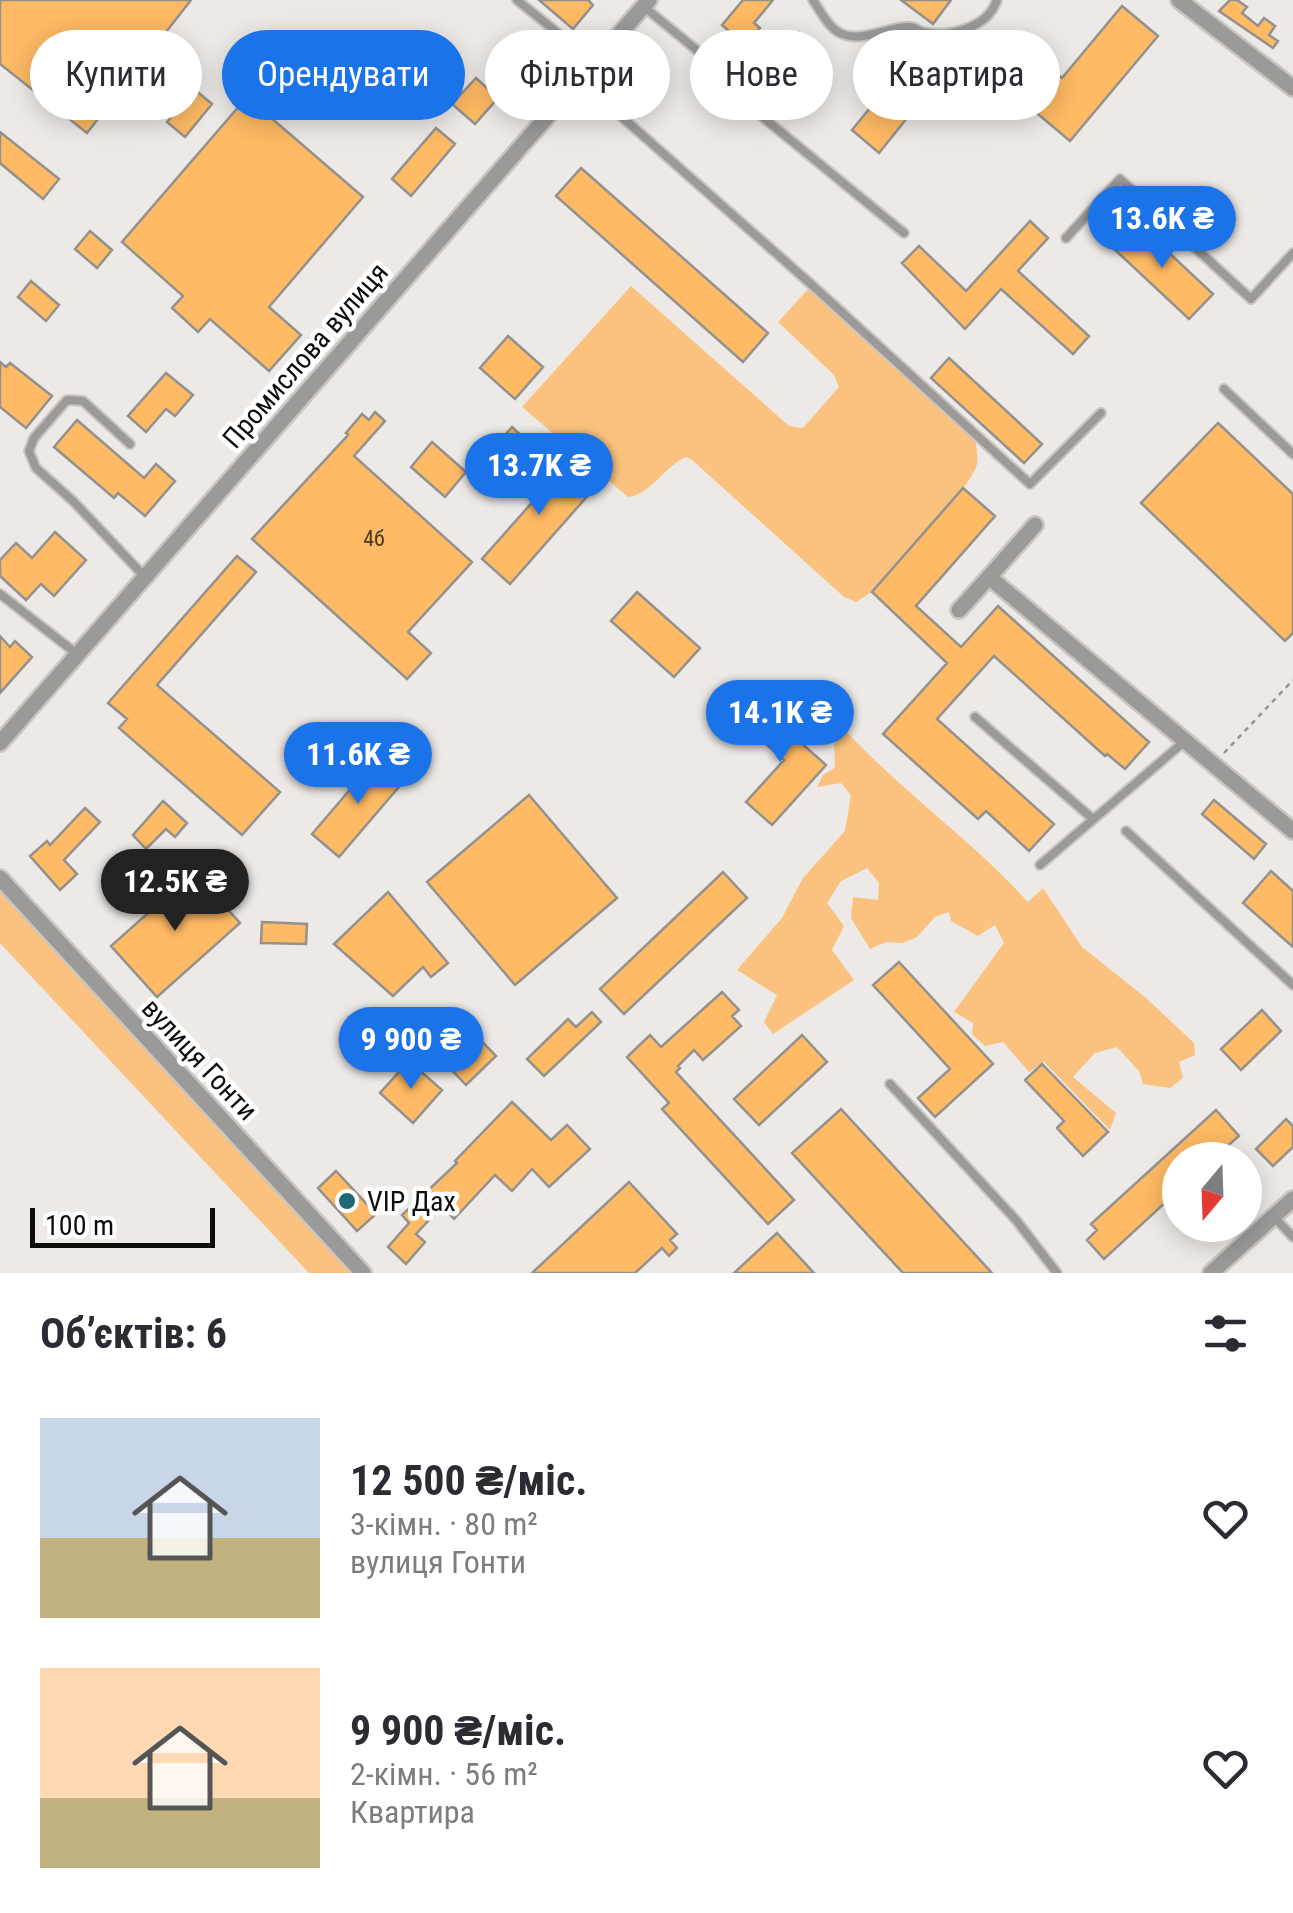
<!DOCTYPE html>
<html lang="uk">
<head>
<meta charset="utf-8">
<style>
  body { margin:0; font-family:"Roboto Condensed",sans-serif; background:#f2f2f3; color:#2b2b33; height:100vh; display:flex; flex-direction:column; font-size:38px; white-space:nowrap }
  * { box-sizing:border-box; margin:0 }
  p { font-size:32px; color:#7c7c81 }
  .icon { flex:none; width:55px; height:55px; fill:none; stroke:currentColor; stroke-width:2; stroke-linecap:round; stroke-linejoin:round }
  .map { position:relative; height:1273px; overflow:hidden }
  .sheet { display:flex; flex-direction:column; background:#fff; flex:1 }
  .sheet>* { flex:none }
  .top-card { position:absolute; left:30px; top:30px; width:1235px; height:90px; display:flex; gap:20px }
  .needle { width:65px; rotate:199deg }
  .fabs { position:absolute; left:1162px; top:1142px; display:grid; gap:20px }
  .fabs a { display:grid; place-items:center; width:100px; height:100px; border-radius:50%; background:#fff; box-shadow:0 5px 25px #0003; font-size:50px }
  .scale { position:absolute; left:30px; bottom:25px; width:185px; box-sizing:border-box; padding-left:10px; border:5px solid #0d0d0c; border-top:0; font-size:28px; line-height:35px; white-space:nowrap; color:#0d0d0c; -webkit-text-stroke:8px #fff; paint-order:stroke }
  .price { position:absolute; translate:-50% -85px; padding:0 22px; border-radius:35px; background:#1a73e8; color:#fff; font-size:32px; line-height:65px; filter:drop-shadow(0 2px 5px #0008) }
  .price::after { content:''; position:absolute; left:50%; top:60px; width:30px; height:22px; margin-left:-15px; background:inherit; clip-path:polygon(0 0,100% 0,50% 100%) }
  .price.active { background:#222; color:#fff }
  ul { padding:0; list-style:none }
  li { display:flex; align-items:center; gap:30px; height:250px; padding:0 40px }
  li span { display:grid; place-items:center; flex:none; width:280px; height:200px; border-radius:0px; color:#555 }
  li>.icon { margin-inline-start:auto }
  span .icon { width:120px; height:120px; fill:#fffc; stroke-width:1 }
  li b { font-size:42px }
  h2 { display:flex; justify-content:space-between; align-items:center; height:120px; padding:0 40px; font-size:42px }
  .tag { padding:0 35px; border-radius:45px; background:#fff; box-shadow:0 5px 25px #0003; font-size:35px; line-height:90px }
  .tag.active { background:#1a73e8; color:#fff }
  .map>svg:first-child { display:block }
  .green { fill:#fac27e }
  .building { fill:#feba64; stroke:#93918e; stroke-width:2.5 }
  .lines { fill:none; stroke-linecap:round; stroke-linejoin:round }
  .lane-casing { stroke:#c8c6c3; stroke-width:12 }
  .street-casing { stroke:#c8c6c3; stroke-width:20 }
  .path { stroke:#959491; stroke-width:2.5; stroke-dasharray:5 5; stroke-linecap:butt }
  .lane { stroke:#9b9a99; stroke-width:8 }
  .street { stroke:#9b9a99; stroke-width:15 }
  .poi-dot { fill:#1f6874; stroke:#fff; stroke-width:4 }
  .labels { text-anchor:middle; stroke-width:9; stroke-linejoin:round; paint-order:stroke }
  .number-label { font-size:22px; fill:#493822 }
  .street-label { font-size:28px; fill:#0d0d0c; stroke:#fff }
  .poi-label { font-size:28px; fill:#0d0d0c; stroke:#fff; text-anchor:start }
</style>
</head>
<body>
<div class="map">
<svg width="1293" height="1273" viewBox="0 0 1293 1273">
  <rect width="100%" height="100%" fill="#ece9e6"/>
  <path class="green" d="M 812,285 L 974,432 C 975,442 979,454 977,464 C 970,491 894,567 872,592 L 856,602 L 844,597 L 691,459 L 686,457 C 665,466 650,495 628,497 L 522,407 L 631,286 L 789,426 L 803,428 L 839,387 L 834,375 L 778,322 Z
    M 845,730 C 902,792 972,840 1028,902 L 1043,888 L 1082,947 L 1146,998 L 1194,1043 L 1195,1055 L 1179,1062 L 1183,1078 L 1170,1088 L 1143,1084 L 1139,1071 L 1117,1047 L 1095,1053 L 1073,1077 L 1116,1113 L 1110,1130 L 1044,1062 L 1029,1072 L 1003,1042 L 985,1046 L 972,1034 L 973,1023 L 954,1012 L 1004,943 L 995,925 L 978,936 L 951,921 L 949,912 L 935,917 L 917,937 L 902,943 L 886,942 L 870,949 L 851,918 L 853,897 L 878,900 L 879,883 L 867,868 L 841,881 L 827,903 L 844,926 L 832,950 L 854,980 L 773,1034 L 764,1022 L 777,995 L 737,970 L 782,918 L 803,878 L 845,831 L 851,795 L 841,783 L 817,787 L 823,775 L 835,768 L 834,745 Z
    M 0,878 L 363,1273 L 309,1273 L 0,943 Z"/>
  <path class="building" d="M 0,0 L 191,0 L 87,133 L 0,64 Z
    M 539,0 L 588,0 L 593,5 L 573,29 Z
    M 743,0 L 773,0 L 754,23 L 760,28 L 745,45 L 722,25 Z
    M 901,0 L 951,0 L 933,24 Z
    M 1230,0 L 1237,0 L 1247,7 L 1242,13 L 1258,26 L 1264,18 L 1275,26 L 1269,35 L 1278,41 L 1273,48 L 1219,11 Z
    M 1122,6 L 1158,36 L 1070,141 L 965,53 L 979,37 L 999,54 L 1006,47 L 1029,66 L 1037,57 L 1062,78 Z
    M 798,32 L 812,44 L 784,76 L 770,64 Z
    M 922,44 L 949,66 L 879,153 L 852,130 Z
    M 476,78 L 498,98 L 475,124 L 452,104 Z
    M 194,89 L 212,104 L 185,137 L 167,122 Z
    M 247,97 L 363,197 L 269,307 L 301,335 L 269,371 L 210,319 L 198,332 L 172,308 L 183,296 L 122,242 Z
    M 436,128 L 455,144 L 411,196 L 392,179 Z
    M 0,132 L 59,179 L 43,199 L 0,163 Z
    M 581,168 L 768,333 L 743,362 L 556,196 Z
    M 1030,221 L 1048,238 L 1018,271 L 1089,336 L 1073,354 L 1001,289 L 965,329 L 902,263 L 919,246 L 966,291 Z
    M 1136,222 L 1213,294 L 1189,319 L 1112,247 Z
    M 90,231 L 112,250 L 97,268 L 75,249 Z
    M 31,281 L 59,305 L 46,321 L 18,297 Z
    M 508,336 L 543,367 L 515,399 L 480,368 Z
    M 949,358 L 1042,444 L 1024,463 L 931,378 Z
    M 0,362 L 6,367 L 10,363 L 52,396 L 26,428 L 0,407 Z
    M 166,373 L 193,395 L 175,416 L 166,409 L 146,432 L 128,416 Z
    M 375,412 L 385,421 L 354,456 L 472,562 L 408,632 L 431,653 L 407,679 L 252,539 L 348,435 L 346,433 L 362,414 L 369,420 Z
    M 77,420 L 144,478 L 156,464 L 175,481 L 145,516 L 118,493 L 114,498 L 54,447 Z
    M 1218,423 L 1293,494 L 1293,633 L 1285,641 L 1141,503 Z
    M 512,427 L 529,443 L 514,459 L 497,444 Z
    M 432,442 L 466,472 L 445,497 L 411,467 Z
    M 571,459 L 598,484 L 510,584 L 482,559 L 536,498 L 509,473 L 518,463 L 545,488 Z
    M 963,488 L 995,516 L 916,606 L 961,647 L 998,606 L 1149,742 L 1125,769 L 1107,754 L 1105,756 L 994,656 L 937,719 L 1054,824 L 1029,851 L 986,811 L 978,819 L 883,734 L 947,663 L 872,592 Z
    M 55,532 L 86,560 L 54,596 L 41,584 L 26,600 L 0,576 L 0,560 L 16,543 L 32,558 Z
    M 237,556 L 256,572 L 157,685 L 280,792 L 242,835 L 119,728 L 127,719 L 108,703 Z
    M 637,592 L 700,648 L 674,677 L 611,621 Z
    M 0,636 L 10,647 L 15,641 L 32,657 L 0,693 Z
    M 753,700 L 826,765 L 772,825 L 746,802 L 784,760 L 737,718 Z
    M 377,758 L 404,781 L 339,857 L 312,834 Z
    M 529,795 L 617,898 L 515,985 L 427,882 Z
    M 1214,800 L 1266,844 L 1254,859 L 1202,814 Z
    M 163,801 L 187,823 L 175,837 L 166,829 L 146,849 L 133,835 Z
    M 85,808 L 100,822 L 64,860 L 77,874 L 60,890 L 30,856 L 47,841 L 50,845 Z
    M 1271,871 L 1293,891 L 1293,947 L 1243,903 Z
    M 194,872 L 240,923 L 157,997 L 111,946 Z
    M 723,872 L 747,898 L 624,1014 L 600,989 Z
    M 388,892 L 448,963 L 431,977 L 423,967 L 393,996 L 334,944 Z
    M 262,922 L 307,924 L 306,944 L 261,943 Z
    M 899,962 L 993,1064 L 935,1117 L 918,1098 L 950,1069 L 873,985 Z
    M 722,992 L 739,1010 L 732,1016 L 741,1026 L 703,1060 L 694,1050 L 678,1066 L 680,1068 L 676,1072 L 794,1200 L 768,1224 L 662,1109 L 669,1103 L 627,1057 L 650,1035 L 661,1047 Z
    M 1262,1010 L 1281,1031 L 1241,1070 L 1221,1049 Z
    M 592,1012 L 601,1022 L 544,1076 L 527,1059 L 568,1019 L 576,1027 Z
    M 457,1016 L 496,1056 L 466,1085 L 427,1044 Z
    M 802,1035 L 827,1062 L 759,1125 L 734,1099 Z
    M 409,1061 L 442,1090 L 413,1123 L 380,1093 Z
    M 1042,1064 L 1108,1132 L 1083,1156 L 1057,1128 L 1064,1121 L 1025,1080 Z
    M 512,1102 L 551,1140 L 567,1125 L 590,1149 L 549,1187 L 532,1169 L 512,1191 L 495,1175 L 454,1219 L 442,1206 L 416,1234 L 425,1242 L 406,1264 L 388,1247 L 409,1223 L 402,1215 L 457,1163 L 455,1161 Z
    M 841,1109 L 992,1273 L 903,1273 L 792,1153 Z
    M 1216,1110 L 1239,1136 L 1212,1160 L 1180,1160 L 1180,1189 L 1104,1259 L 1087,1240 L 1097,1230 L 1091,1224 Z
    M 1286,1119 L 1293,1126 L 1293,1147 L 1273,1166 L 1256,1149 Z
    M 336,1171 L 376,1214 L 357,1231 L 318,1188 Z
    M 629,1182 L 677,1234 L 670,1240 L 677,1248 L 669,1256 L 662,1248 L 635,1273 L 532,1273 Z
    M 777,1233 L 814,1273 L 734,1273 Z"/>
  <g class="lines">
    <g class="lane-casing">
      <path id="lane" d="M 517,0 L 595,63
        M 813,0 C 821,12 830,31 845,35 C 865,41 888,27 908,27 C 918,27 914,30 923,32 C 951,38 988,27 997,0
        M 643,6 L 732,79 L 754,110 L 904,233
        M 580,80 L 812,285 L 1030,484 L 1101,413
        M 1066,238 L 1120,179 L 1251,299 L 1293,253
        M 1224,389 L 1293,454
        M 130,444 L 83,401 L 67,400 L 34,438 L 29,451 L 36,468 L 73,501 L 144,576
        M 0,594 L 77,654
        M 975,717 L 1093,819
        M 1126,831 L 1293,985
        M 1040,865 L 1185,741
        M 890,1084 L 1016,1220 L 1057,1273
        M 1274,1217 L 1293,1237"/>
    </g>
    <g class="street-casing">
      <path id="street" d="M 1179,0 L 1293,88
        M 989,577 L 1035,525
        M 959,610 L 989,577 L 1293,831
        M 0,743 L 649,0
        M 0,878 L 363,1273
        M 1211,1273 L 1293,1199"/>
    </g>
    <path class="path" d="M 1224,753 L 1293,680"/>
    <use href="#lane" class="lane"/>
    <use href="#street" class="street"/>
  </g>
  <circle class="poi-dot" cx="347" cy="1201" r="10"/>
  <g class="labels">
    <g class="number-label">
      <text x="374" y="546">4б</text>
    </g>
    <g class="street-label">
      <text transform="translate(305 355) rotate(-49)" y="10">Промислова вулиця</text>
      <text transform="translate(200 1059) rotate(47)" y="10">вулиця Гонти</text>
    </g>
    <g class="poi-label">
      <text x="367" y="1211">VIP Дах</text>
    </g>
  </g>
</svg>
<div class="fabs">
<a><svg class="needle" viewBox="-14 -14 28 28"><path d="M0-13l5 13h-10z" fill="#e53935"/><path d="M0 13l5-13h-10z" fill="#7c7c81"/></svg></a>
</div>
<div class="scale">100 m</div>
<b class="price" style="left:1162px;top:271px">13.6K ₴</b>
<b class="price" style="left:539px;top:518px">13.7K ₴</b>
<b class="price" style="left:780px;top:765px">14.1K ₴</b>
<b class="price" style="left:358px;top:807px">11.6K ₴</b>
<b class="price active" style="left:175px;top:934px">12.5K ₴</b>
<b class="price" style="left:411px;top:1092px">9 900 ₴</b>
<div class="top-card">
<a class="tag">Купити</a>
<a class="tag active">Орендувати</a>
<a class="tag">Фільтри</a>
<a class="tag">Нове</a>
<a class="tag">Квартира</a>
</div>
</div>
<section class="sheet">
<h2>Об’єктів: 6<svg class="icon" aria-label="filters" viewBox="0 0 24 24"><path d="M4 7h16M4 17h16"/><circle cx="9" cy="7" r="2"/><circle cx="15" cy="17" r="2"/></svg></h2>
<ul>
<li><span style="background:linear-gradient(#c9d6e8 60%,#c2b280 0)"><svg class="icon" aria-label="home" viewBox="0 0 24 24"><path d="M3 11l9-7 9 7M6 9v11h12V9"/></svg></span><div><b>12 500 ₴/міс.</b><p>3-кімн. · 80 m²</p><p>вулиця Гонти</p></div><svg class="icon" aria-label="heart" viewBox="0 0 24 24"><path d="M12 20l-8-8c-3-5 5-10 8-4 3-6 11-1 8 4z"/></svg></li>
<li><span style="background:linear-gradient(#ffd9b3 65%,#c2b280 0)"><svg class="icon" aria-label="home" viewBox="0 0 24 24"><path d="M3 11l9-7 9 7M6 9v11h12V9"/></svg></span><div><b>9 900 ₴/міс.</b><p>2-кімн. · 56 m²</p><p>Квартира</p></div><svg class="icon" aria-label="heart" viewBox="0 0 24 24"><path d="M12 20l-8-8c-3-5 5-10 8-4 3-6 11-1 8 4z"/></svg></li>
</ul>
</section>
</body>
</html>
